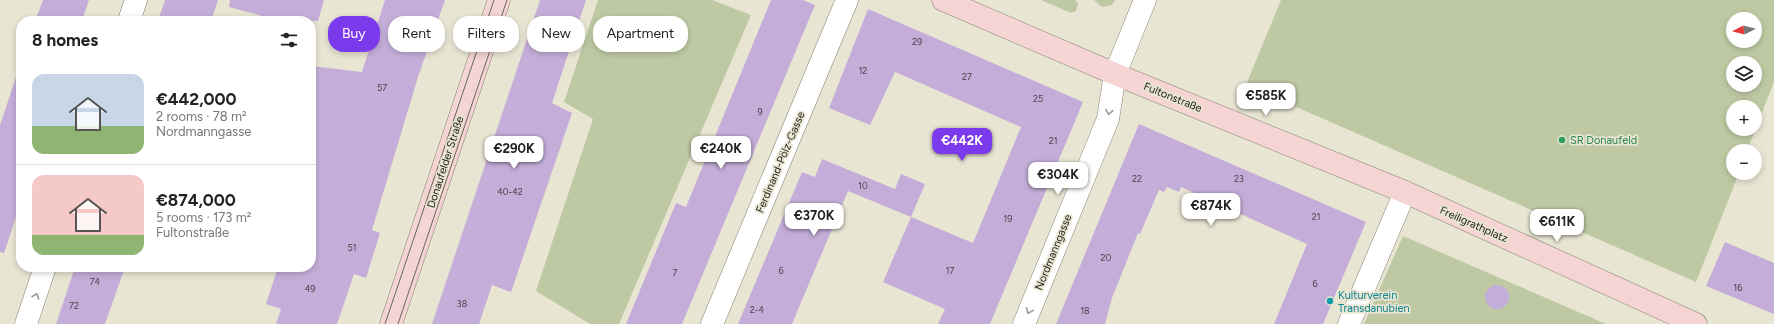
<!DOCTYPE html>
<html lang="en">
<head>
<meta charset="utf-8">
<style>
  body { margin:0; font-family:Figtree,sans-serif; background:#f6f6f6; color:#222; height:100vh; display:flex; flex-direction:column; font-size:15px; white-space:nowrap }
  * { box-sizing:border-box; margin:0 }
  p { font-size:13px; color:#767676 }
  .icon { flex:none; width:22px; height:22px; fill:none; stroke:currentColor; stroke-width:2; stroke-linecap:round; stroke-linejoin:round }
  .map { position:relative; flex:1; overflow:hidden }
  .sheet { position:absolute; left:16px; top:16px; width:300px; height:256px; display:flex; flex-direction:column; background:#fff; border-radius:16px; box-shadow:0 2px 6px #0003 }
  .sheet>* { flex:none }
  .guide { position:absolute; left:328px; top:16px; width:380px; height:36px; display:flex; gap:8px }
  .needle { width:26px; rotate:264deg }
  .controls { position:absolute; left:1726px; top:12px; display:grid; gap:8px }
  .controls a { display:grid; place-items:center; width:36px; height:36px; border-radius:50%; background:#fff; box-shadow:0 2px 6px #0003; font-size:20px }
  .price { position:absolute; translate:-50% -34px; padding:0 9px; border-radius:8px; background:#fff; color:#222; font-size:13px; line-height:26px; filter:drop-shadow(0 1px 2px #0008) }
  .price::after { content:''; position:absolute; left:50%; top:24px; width:12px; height:9px; margin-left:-6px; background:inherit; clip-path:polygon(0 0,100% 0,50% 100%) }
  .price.active { background:#7c3aed; color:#fff }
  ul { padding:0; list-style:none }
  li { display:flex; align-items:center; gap:12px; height:100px; padding:0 16px }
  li+li { border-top:1px solid #e0e0e0 }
  li span { display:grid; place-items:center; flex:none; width:112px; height:80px; border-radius:12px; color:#555 }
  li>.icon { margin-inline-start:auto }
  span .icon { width:48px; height:48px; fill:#fffc; stroke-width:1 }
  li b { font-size:17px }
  h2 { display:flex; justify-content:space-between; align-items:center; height:48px; padding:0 16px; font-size:17px }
  .tag { padding:0 14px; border-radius:16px; background:#fff; box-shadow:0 2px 6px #0003; font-size:14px; line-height:36px }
  .tag.active { background:#7c3aed; color:#fff }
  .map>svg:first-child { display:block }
  .green { fill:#bec9a3; fill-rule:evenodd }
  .building { fill:#c4aed9 }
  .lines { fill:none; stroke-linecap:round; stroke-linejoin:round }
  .street-casing { stroke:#858172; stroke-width:23 }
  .secondary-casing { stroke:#858172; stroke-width:23 }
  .street { stroke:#fff; stroke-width:22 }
  .secondary { stroke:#f4d5d4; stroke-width:22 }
  .tram { stroke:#67655b; stroke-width:1 }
  .oneway { stroke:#9a9a97 }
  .leisure-dot { fill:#2e9e5b; stroke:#e9e5d3; stroke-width:1.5 }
  .culture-dot { fill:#0f9aa8; stroke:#e9e5d3; stroke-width:1.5 }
  .labels { text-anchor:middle; stroke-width:3.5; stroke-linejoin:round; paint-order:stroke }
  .number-label { font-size:9px; fill:#484248 }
  .street-label { font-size:11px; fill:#1f1e18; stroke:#e9e5d3 }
  .leisure-label { font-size:11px; fill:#27864d; stroke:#e9e5d3; text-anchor:start }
  .culture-label { font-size:11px; fill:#0d838f; stroke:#e9e5d3; text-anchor:start }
</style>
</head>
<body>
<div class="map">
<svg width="1774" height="324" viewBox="0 0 1774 324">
  <rect width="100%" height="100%" fill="#e9e5d3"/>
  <path class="green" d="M 598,0 L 712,0 L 751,15 L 619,324 L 590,324 L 536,291 L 593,119 L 564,102 Z
    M 1041,0 L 1075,0 L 1078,4 L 1076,11 L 1071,13 Z
    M 1094,0 L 1115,0 L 1112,5 L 1102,7 Z
    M 1281,0 L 1774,0 L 1774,82 L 1747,151 L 1733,151 L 1733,173 L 1739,173 L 1696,282 L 1246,85 ZM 1733,19 L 1755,19 L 1755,41 L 1733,41 ZM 1733,63 L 1755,63 L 1755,85 L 1733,85 ZM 1733,107 L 1755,107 L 1755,129 L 1733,129 Z
    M 1403,236 L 1606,324 L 1364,324 Z"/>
  <path class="building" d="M 43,0 L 89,0 L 82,21 L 35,21 Z
    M 165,0 L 218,0 L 211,21 L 158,21 Z
    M 230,0 L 324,0 L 318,21 L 281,21 L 229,7 Z
    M 385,0 L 445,0 L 418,77 L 372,230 L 380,233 L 366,278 L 354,274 L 337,324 L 276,324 L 281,309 L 266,304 L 278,267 L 311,267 L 311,66 L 362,72 Z
    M 540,0 L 586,0 L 552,103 L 572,113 L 511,292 L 492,285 L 479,324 L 432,324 Z
    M 771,0 L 803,0 L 815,5 L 682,324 L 626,324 L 676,203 L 686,207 Z
    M 868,9 L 1083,102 L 990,324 L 938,324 L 945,309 L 883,282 L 911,217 L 973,243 L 1021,127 L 895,72 L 870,125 L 829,108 Z
    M 17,74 L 21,75 L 21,202 L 4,253 L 0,252 L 0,125 Z
    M 1139,124 L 1366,222 L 1323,324 L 1274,324 L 1307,244 L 1181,187 L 1179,192 L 1167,187 L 1164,192 L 1159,190 L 1140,234 L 1138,233 L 1112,298 L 1105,324 L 1056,324 Z
    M 822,159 L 895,189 L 901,174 L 925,184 L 911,217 L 848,191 L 792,324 L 738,324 L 802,172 L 815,177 Z
    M 1725,242 L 1774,263 L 1774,314 L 1706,286 Z
    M 75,267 L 125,267 L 105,324 L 56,324 Z
    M1485 297a12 12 0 1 1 24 0a12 12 0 1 1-24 0Z"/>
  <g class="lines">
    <g class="street-casing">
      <path id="street" d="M 129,21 L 136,0
        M 26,324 L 45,267
        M 712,324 L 847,0
        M 1024,324 L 1108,119 L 1115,74 L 1145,0
        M 1349,324 L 1405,192"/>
    </g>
    <g class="secondary-casing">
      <path id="secondary" d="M 943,0 L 1115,74 L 1405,192 L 1696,324
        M 391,324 L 499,0"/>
    </g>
    <use href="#street" class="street"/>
    <use href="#secondary" class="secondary"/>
    <path class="tram" d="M 385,324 L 494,0
      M 398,324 L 507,0"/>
  </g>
  <defs><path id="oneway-chevron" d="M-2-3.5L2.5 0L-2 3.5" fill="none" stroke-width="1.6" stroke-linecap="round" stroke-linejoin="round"/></defs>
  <g class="oneway">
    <use href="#oneway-chevron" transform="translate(1109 112) rotate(99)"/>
    <use href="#oneway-chevron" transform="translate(36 296) rotate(-71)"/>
    <use href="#oneway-chevron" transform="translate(1029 311) rotate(112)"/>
  </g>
  <circle class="leisure-dot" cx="1562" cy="140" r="4"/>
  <circle class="culture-dot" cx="1330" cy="301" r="4"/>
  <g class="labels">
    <g class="number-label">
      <text x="917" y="45">29</text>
      <text x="863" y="74">12</text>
      <text x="967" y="80">27</text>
      <text x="382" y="91">57</text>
      <text x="1038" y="102">25</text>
      <text x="760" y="115">9</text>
      <text x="1053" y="144">21</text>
      <text x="1137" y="182">22</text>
      <text x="1239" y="182">23</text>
      <text x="863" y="189">10</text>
      <text x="510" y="195">40-42</text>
      <text x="1316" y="220">21</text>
      <text x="1008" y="222">19</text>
      <text x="352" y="251">51</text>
      <text x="1106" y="261">20</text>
      <text x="781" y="274">6</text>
      <text x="950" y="274">17</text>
      <text x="675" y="276">7</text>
      <text x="95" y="285">74</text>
      <text x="1315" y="287">6</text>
      <text x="1738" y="291">16</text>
      <text x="310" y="292">49</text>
      <text x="462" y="307">38</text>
      <text x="74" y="309">72</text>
      <text x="757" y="313">2-4</text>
      <text x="1085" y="314">18</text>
    </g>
    <g class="street-label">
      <text transform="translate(1173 97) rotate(22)" y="4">Fultonstraße</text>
      <text transform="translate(445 162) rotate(-72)" y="4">Donaufelder Straße</text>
      <text transform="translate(780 162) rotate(-67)" y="4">Ferdinand-Pölz-Gasse</text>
      <text transform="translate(1474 224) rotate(24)" y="4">Freiligrathplatz</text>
      <text transform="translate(1053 252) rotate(-68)" y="4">Nordmanngasse</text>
    </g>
    <g class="leisure-label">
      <text x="1570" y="144">SR Donaufeld</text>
    </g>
    <g class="culture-label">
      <text x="1338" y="299">Kulturverein<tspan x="1338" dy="13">Transdanubien</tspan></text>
    </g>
  </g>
</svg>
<div class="controls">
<a><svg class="needle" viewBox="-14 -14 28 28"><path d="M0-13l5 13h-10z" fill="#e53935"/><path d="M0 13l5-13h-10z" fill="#767676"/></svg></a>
<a><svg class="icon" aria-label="layers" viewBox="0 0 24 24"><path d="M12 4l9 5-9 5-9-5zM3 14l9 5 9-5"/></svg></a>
<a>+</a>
<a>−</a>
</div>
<b class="price" style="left:1266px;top:117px">€585K</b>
<b class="price active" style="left:962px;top:162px">€442K</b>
<b class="price" style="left:514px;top:170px">€290K</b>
<b class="price" style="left:721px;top:170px">€240K</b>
<b class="price" style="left:1058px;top:196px">€304K</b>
<b class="price" style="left:1211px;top:227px">€874K</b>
<b class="price" style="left:814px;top:237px">€370K</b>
<b class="price" style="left:1557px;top:243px">€611K</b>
<div class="guide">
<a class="tag active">Buy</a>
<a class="tag">Rent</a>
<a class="tag">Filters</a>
<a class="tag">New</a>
<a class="tag">Apartment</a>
</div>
<section class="sheet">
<h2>8 homes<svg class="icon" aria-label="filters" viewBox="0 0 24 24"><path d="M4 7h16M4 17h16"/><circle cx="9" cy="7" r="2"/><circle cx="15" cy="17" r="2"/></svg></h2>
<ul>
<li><span style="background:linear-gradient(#c9d6e8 65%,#8fb573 0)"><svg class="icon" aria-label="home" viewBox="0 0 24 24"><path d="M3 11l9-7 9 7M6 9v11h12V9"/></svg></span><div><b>€442,000</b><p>2 rooms · 78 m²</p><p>Nordmanngasse</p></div></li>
<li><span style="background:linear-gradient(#f6c9c9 75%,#8fb573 0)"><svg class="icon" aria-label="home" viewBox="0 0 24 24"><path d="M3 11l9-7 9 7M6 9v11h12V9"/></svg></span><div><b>€874,000</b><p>5 rooms · 173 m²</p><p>Fultonstraße</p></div></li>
</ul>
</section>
</div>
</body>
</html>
